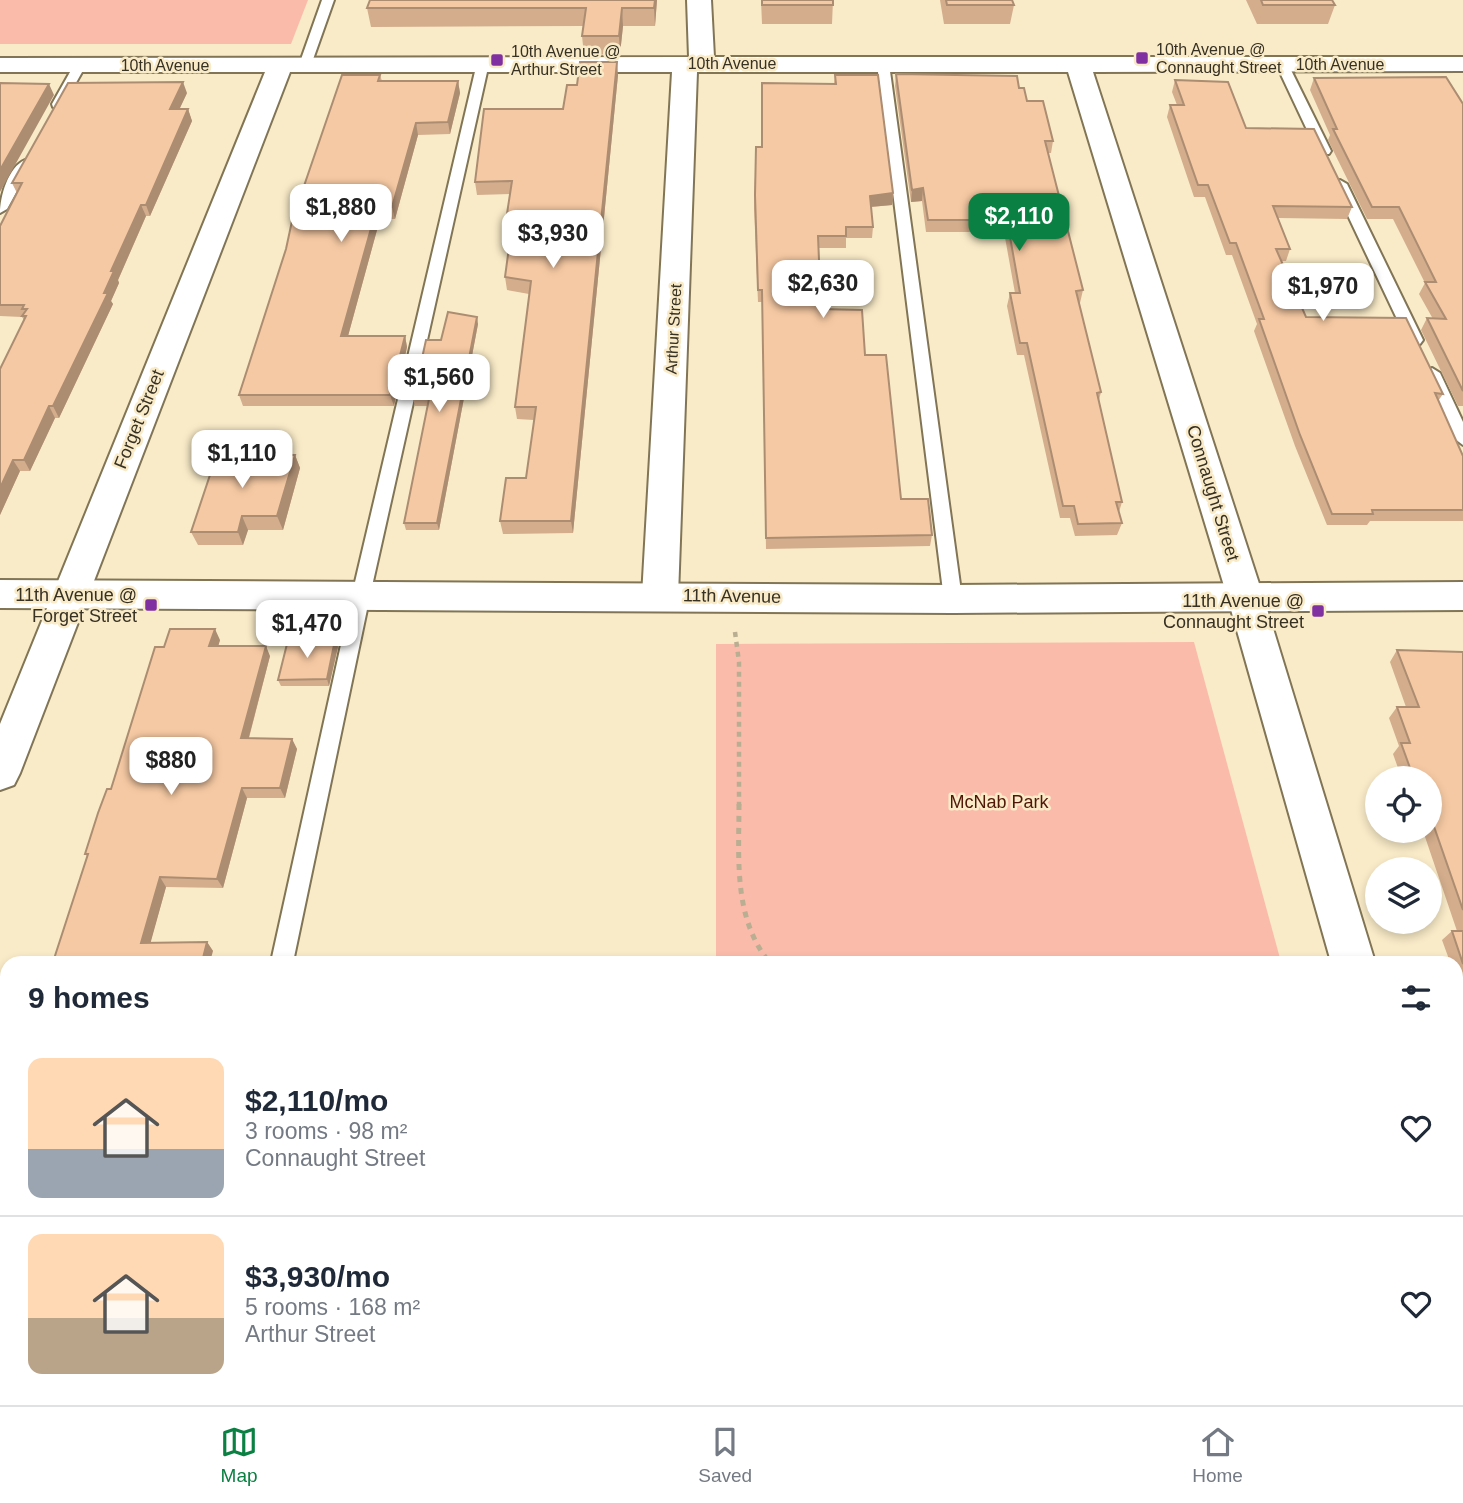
<!DOCTYPE html>
<html lang="en">
<head>
<meta charset="utf-8">
<style>
  body { margin:0; font-family:Helvetica,sans-serif; background:#f2f2f3; color:#1f2937; height:100vh; display:flex; flex-direction:column; font-size:26px; white-space:nowrap }
  * { box-sizing:border-box; margin:0 }
  p { font-size:23px; color:#747a83 }
  .icon { flex:none; width:38px; height:38px; fill:none; stroke:currentColor; stroke-width:2; stroke-linecap:round; stroke-linejoin:round }
  .map { position:relative; flex:1; overflow:hidden }
  .sheet { position:absolute; left:0px; top:956px; width:1463px; height:450px; display:flex; flex-direction:column; background:#fff; border-radius:21px 21px 0 0; box-shadow:0 4px 10px #0003 }
  .sheet>* { flex:none }
  .controls { position:absolute; left:1365px; top:766px; display:grid; gap:14px }
  .controls a { display:grid; place-items:center; width:77px; height:77px; border-radius:50%; background:#fff; box-shadow:0 4px 10px #0003; font-size:35px }
  .price { position:absolute; translate:-50% -60px; padding:0 16px; border-radius:14px; background:#fff; color:#222; font-size:23px; line-height:46px; filter:drop-shadow(0 2px 4px #0008) }
  .price::after { content:''; position:absolute; left:50%; top:42px; width:21px; height:16px; margin-left:-10px; background:inherit; clip-path:polygon(0 0,100% 0,50% 100%) }
  .price.selected { background:#0b8043; color:#fff }
  ul { padding:0; list-style:none }
  li { display:flex; align-items:center; gap:21px; height:175px; padding:0 28px }
  li+li { border-top:2px solid #e0e1e3 }
  li span { display:grid; place-items:center; flex:none; width:196px; height:140px; border-radius:14px; color:#555 }
  li>.icon { margin-inline-start:auto }
  span .icon { width:84px; height:84px; fill:#fffc; stroke-width:1 }
  li b { font-size:30px }
  h2 { display:flex; justify-content:space-between; align-items:center; height:84px; padding:0 28px; font-size:30px }
  .tab-bar { display:flex; justify-content:space-around; align-items:center; height:98px; border-top:2px solid #e0e1e3; background:#fff; font-size:19px; color:#747a83 }
  .tab-bar a { display:grid; justify-items:center; gap:4px }
  .tab-bar .selected { color:#0b8043 }
  .map>svg:first-child { display:block }
  .green { fill:#fbbbab }
  .lines { fill:none; stroke-linecap:round; stroke-linejoin:round }
  .lane-casing { stroke:#817555; stroke-width:4 }
  .street-casing { stroke:#817555; stroke-width:4 }
  .secondary-casing { stroke:#817555; stroke-width:4 }
  .path-far1 { stroke:#b9ae92; stroke-width:4.5; stroke-dasharray:5 5; stroke-linecap:butt }
  .path { stroke:#b9ae92; stroke-width:5; stroke-dasharray:6 6; stroke-linecap:butt }
  .lane { fill:#fff; fill-rule:evenodd }
  .street { fill:#fff; fill-rule:evenodd }
  .secondary { fill:#fff; fill-rule:evenodd }
  .wall { fill:#d3ad8c }
  .shaded-wall { fill:#ac8d72 }
  .building { fill:#f5c9a3; stroke:#ac8d72; stroke-width:2 }
  .poi-dot { fill:#8030a0; stroke:#f9ebc8; stroke-width:2.5 }
  .labels { text-anchor:middle; stroke-width:5; stroke-linejoin:round; paint-order:stroke }
  .far-poi-label { font-size:16px; fill:#373124; stroke:#f9ebc8; text-anchor:start }
  .far-street-label { font-size:16px; fill:#373124; stroke:#f9ebc8 }
  .street-label { font-size:18px; fill:#373124; stroke:#f9ebc8 }
  .poi-label { font-size:18px; fill:#373124; stroke:#f9ebc8; text-anchor:end }
  .park-label { font-size:18px; fill:#501709; stroke:#f9ebc8 }
</style>
</head>
<body>
<div class="map">
<svg width="1463" height="1405" viewBox="0 0 1463 1405">
  <rect width="100%" height="100%" fill="#f9ebc8"/>
  <path class="green" d="M 0,0 L 308,0 L 291,44 L 0,44 Z
    M 1194,642 L 1281,962 L 716,962 L 716,644 Z
    M 715,1398 L 1400,1398 L 1402,1405 L 715,1405 Z"/>
  <g class="lines">
    <g class="lane-casing">
      <path id="lane" d="M 322,0 L 334,0 L 311,65 L 305,69 L 301,68 L 299,65 Z
        M 483,59 L 489,63 L 370,595 L 293,962 L 271,962 L 352,595 L 477,63 Z
        M 883,60 L 889,64 L 962,599 L 959,604 L 947,604 L 944,599 L 877,64 Z
        M 1282,60 L 1288,64 L 1331,151 L 1329,154 L 1319,154 L 1317,151 L 1276,64 Z
        M 80,61 L 86,65 L 64,104 L 63,107 L 53,107 L 52,104 L 74,65 Z
        M 25,160 L 32,164 L 7,209 L 0,213 C 0,197 8,167 25,160 Z
        M 1340,180 L 1347,184 L 1423,340 L 1420,344 L 1415,345 L 1407,340 L 1333,184 Z
        M 1432,368 L 1440,373 L 1463,422 L 1463,445 L 1455,439 L 1424,373 Z
        M 176,1398 L 202,1398 L 200,1405 L 174,1405 Z"/>
    </g>
    <g class="street-casing">
      <path id="street" d="M 687,0 L 711,0 L 714,57 L 1463,57 L 1463,71 L 1093,72 L 1264,599 L 1375,962 L 1331,962 L 1228,599 L 1068,72 L 697,72 L 678,596 L 673,606 L 660,610 L 647,606 L 642,596 L 672,72 L 290,72 L 20,773 L 14,785 L 0,790 L 0,724 L 265,72 L 0,72 L 0,58 L 689,57 Z
        M 1456,1284 L 1463,1287 L 1463,1359 L 1456,1356 Z"/>
    </g>
    <g class="secondary-casing">
      <path id="secondary" d="M 0,580 L 953,585 L 1463,582 L 1463,610 L 953,613 L 0,608 Z"/>
    </g>
    <path class="path-far1" d="M 735,632 L 739,662 L 739,806"/>
    <path class="path" d="M 739,804 C 739,858 733,917 769,962
      M 737,1398 L 737,1405"/>
    <use href="#lane" class="lane"/>
    <use href="#street" class="street"/>
    <use href="#secondary" class="secondary"/>
  </g>
  <path class="wall" d="M 657,0 L 655,26 L 623,26 L 620,54 L 584,55 L 582,36 L 583,26 L 371,27 L 367,8 Z
    M 761,0 L 833,0 L 832,24 L 762,24 Z
    M 940,0 L 1012,0 L 1014,5 L 1010,24 L 944,24 Z
    M 1246,0 L 1332,0 L 1335,5 L 1328,24 L 1257,24 Z
    M 896,74 L 1019,88 L 1053,141 L 1051,153 L 1048,153 L 1083,290 L 1080,303 L 1079,303 L 1101,392 L 1099,400 L 1122,502 L 1119,512 L 1122,523 L 1117,535 L 1075,536 L 1070,518 L 1060,518 L 1024,355 L 1017,355 L 1007,306 L 1010,293 L 1015,293 L 1004,232 L 926,232 L 922,201 L 911,202 L 895,86 Z
    M 380,75 L 382,81 L 458,81 L 460,93 L 450,134 L 418,135 L 395,219 L 380,219 L 348,336 L 405,336 L 407,347 L 394,406 L 243,406 L 239,395 Z
    M 618,75 L 573,533 L 503,534 L 500,521 L 526,478 L 534,420 L 517,419 L 515,407 L 529,294 L 507,290 L 505,277 L 511,235 L 508,233 L 506,220 L 510,194 L 477,195 L 475,182 L 563,109 L 577,85 Z
    M 835,75 L 893,193 L 892,205 L 871,207 L 873,227 L 872,238 L 846,238 L 846,248 L 819,248 L 821,309 L 865,355 L 901,499 L 932,535 L 930,546 L 766,549 L 762,302 L 758,302 L 754,207 L 756,147 L 762,147 L 834,84 Z
    M 1314,78 L 1463,104 L 1463,406 L 1458,406 L 1421,330 L 1427,318 L 1433,319 L 1419,294 L 1425,283 L 1393,219 L 1367,219 L 1328,140 L 1330,135 L 1310,90 Z
    M 1175,80 L 1246,128 L 1352,207 L 1347,219 L 1278,218 L 1290,249 L 1286,261 L 1281,261 L 1306,317 L 1443,394 L 1438,401 L 1463,456 L 1463,521 L 1370,521 L 1367,525 L 1327,525 L 1295,446 L 1254,331 L 1257,324 L 1232,255 L 1226,255 L 1205,197 L 1194,197 L 1167,117 L 1170,105 L 1177,105 L 1172,92 Z
    M 187,93 L 179,109 L 188,109 L 192,121 L 150,216 L 146,216 L 118,280 L 119,283 L 111,301 L 113,304 L 59,418 L 55,418 L 30,471 L 20,471 L 0,515 L 0,369 L 24,320 L 22,317 L 0,316 L 0,226 L 17,193 L 12,183 Z
    M 478,324 L 439,530 L 406,530 L 404,523 L 428,406 L 415,406 L 413,399 L 441,340 Z
    M 295,455 L 300,468 L 283,530 L 248,530 L 243,545 L 198,545 L 191,532 Z
    M 220,640 L 218,646 L 270,656 L 249,738 L 292,739 L 297,749 L 285,798 L 247,798 L 223,888 L 166,887 L 150,943 L 207,942 L 213,951 L 53,962 L 87,856 L 85,854 L 111,789 L 164,647 Z
    M 335,640 L 338,647 L 329,686 L 281,686 L 278,680 Z
    M 1397,650 L 1463,652 L 1463,987 L 1458,987 L 1456,982 L 1456,962 L 1450,962 L 1442,940 L 1452,931 L 1457,931 L 1423,831 L 1430,831 L 1430,779 L 1402,779 L 1393,754 L 1399,746 L 1389,718 L 1397,707 L 1406,707 L 1390,662 Z
    M 7,1116 L 7,1145 L 0,1140 Z"/>
  <path class="shaded-wall" d="M 655,0 L 657,0 L 655,26 L 654,8 Z
    M 622,8 L 623,26 L 620,54 L 619,36 Z
    M 617,62 L 618,75 L 573,533 L 571,521 Z
    M 458,81 L 460,93 L 450,134 L 448,122 Z
    M 183,82 L 187,93 L 174,121 L 170,109 Z
    M 49,84 L 54,95 L 0,192 L 0,170 Z
    M 188,109 L 192,121 L 150,216 L 146,205 Z
    M 416,123 L 418,135 L 395,219 L 392,207 Z
    M 923,188 L 922,201 L 911,202 L 912,190 Z
    M 893,193 L 892,205 L 869,207 L 870,196 Z
    M 141,205 L 146,216 L 118,280 L 119,283 L 111,301 L 113,304 L 59,418 L 53,406 L 104,293 L 111,271 Z
    M 377,207 L 380,219 L 345,347 L 341,336 Z
    M 477,317 L 478,324 L 439,530 L 437,523 Z
    M 405,336 L 407,347 L 394,406 L 390,395 Z
    M 49,406 L 55,418 L 30,471 L 24,460 Z
    M 295,455 L 300,468 L 283,530 L 277,516 Z
    M 13,460 L 20,471 L 0,515 L 0,488 Z
    M 242,516 L 248,530 L 243,545 L 238,532 Z
    M 215,629 L 220,640 L 215,657 L 209,646 Z
    M 335,640 L 338,647 L 329,686 L 327,679 Z
    M 266,646 L 270,656 L 246,748 L 241,738 Z
    M 292,739 L 297,749 L 285,798 L 280,788 Z
    M 242,788 L 247,798 L 223,888 L 217,879 Z
    M 160,877 L 166,887 L 148,952 L 141,943 Z
    M 207,942 L 213,951 L 210,962 L 202,962 Z
    M 24,1398 L 36,1398 L 34,1405 L 22,1405 Z
    M 541,1398 L 548,1398 L 548,1405 L 541,1405 Z"/>
  <path class="building" d="M 370,0 L 655,0 L 654,8 L 622,8 L 619,36 L 582,36 L 586,8 L 367,8 Z
    M 762,0 L 833,0 L 833,5 L 762,5 Z
    M 946,0 L 1012,0 L 1014,5 L 947,5 Z
    M 1261,0 L 1332,0 L 1335,5 L 1263,5 Z
    M 580,62 L 617,62 L 571,521 L 500,521 L 506,478 L 526,478 L 536,407 L 515,407 L 531,281 L 505,277 L 512,225 L 506,220 L 512,181 L 475,182 L 484,109 L 563,109 L 567,85 L 577,85 Z
    M 896,74 L 1017,76 L 1019,88 L 1024,88 L 1027,101 L 1043,101 L 1053,141 L 1045,141 L 1083,290 L 1076,291 L 1101,392 L 1097,393 L 1122,502 L 1116,502 L 1122,523 L 1078,524 L 1074,506 L 1063,506 L 1027,343 L 1020,343 L 1010,293 L 1020,293 L 1007,220 L 928,220 L 923,188 L 912,190 Z
    M 342,75 L 380,75 L 378,81 L 458,81 L 448,122 L 416,123 L 392,207 L 377,207 L 341,336 L 405,336 L 390,395 L 239,395 L 286,249 L 292,221 Z
    M 835,75 L 878,75 L 893,193 L 870,196 L 873,227 L 846,227 L 846,236 L 818,236 L 821,309 L 862,310 L 865,355 L 886,355 L 901,499 L 928,499 L 932,535 L 766,538 L 762,290 L 758,290 L 755,195 L 756,147 L 762,147 L 762,83 L 836,84 Z
    M 1446,77 L 1463,104 L 1463,391 L 1427,318 L 1446,319 L 1425,282 L 1436,282 L 1399,207 L 1372,207 L 1333,129 L 1337,129 L 1314,78 Z
    M 1175,80 L 1228,82 L 1246,128 L 1314,129 L 1352,207 L 1273,206 L 1290,249 L 1276,249 L 1306,317 L 1406,318 L 1443,394 L 1435,393 L 1463,456 L 1463,510 L 1372,510 L 1373,514 L 1332,514 L 1300,435 L 1259,319 L 1264,319 L 1236,243 L 1230,243 L 1208,185 L 1198,185 L 1170,105 L 1184,105 Z
    M 183,82 L 170,109 L 188,109 L 146,205 L 141,205 L 111,271 L 114,271 L 104,293 L 108,293 L 53,406 L 49,406 L 24,460 L 13,460 L 0,488 L 0,369 L 26,316 L 22,316 L 27,309 L 22,309 L 24,305 L 0,305 L 0,226 L 22,183 L 12,183 L 68,83 Z
    M 0,83 L 49,84 L 0,170 Z
    M 448,312 L 477,317 L 437,523 L 404,523 L 429,399 L 413,399 L 426,340 L 441,340 Z
    M 217,454 L 295,455 L 277,516 L 242,516 L 238,532 L 191,532 Z
    M 170,629 L 215,629 L 209,646 L 266,646 L 241,738 L 292,739 L 280,788 L 242,788 L 217,879 L 160,877 L 141,943 L 207,942 L 202,962 L 53,962 L 88,854 L 85,854 L 98,813 L 107,789 L 111,789 L 155,647 L 164,647 Z
    M 288,640 L 335,640 L 327,679 L 278,680 Z
    M 1397,650 L 1463,652 L 1463,910 L 1430,815 L 1430,779 L 1414,779 L 1401,743 L 1410,743 L 1397,707 L 1419,707 Z
    M 1452,931 L 1463,931 L 1463,964 Z
    M 7,1116 L 7,1140 L 0,1140 L 0,1139 Z
    M 7,1148 L 7,1167 L 1,1167 Z
    M 0,1234 L 7,1234 L 7,1398 L 24,1398 L 22,1405 L 0,1405 Z
    M 259,1398 L 541,1398 L 541,1405 L 258,1405 Z"/>
  <g class="poi-dot">
    <rect x="1135" y="51" width="14" height="14" rx="3.5"/>
    <rect x="490" y="53" width="14" height="14" rx="3.5"/>
    <rect x="144" y="598" width="14" height="14" rx="3.5"/>
    <rect x="1311" y="604" width="14" height="14" rx="3.5"/>
  </g>
  <g class="labels">
    <g class="far-poi-label">
      <text x="1156" y="55">10th Avenue @<tspan x="1156" dy="18">Connaught Street</tspan></text>
      <text x="511" y="57">10th Avenue @<tspan x="511" dy="18">Arthur Street</tspan></text>
    </g>
    <g class="far-street-label">
      <text x="732" y="69">10th Avenue</text>
      <text x="1340" y="70">10th Avenue</text>
      <text x="165" y="71">10th Avenue</text>
      <text transform="translate(673 329) rotate(-87)" y="6">Arthur Street</text>
    </g>
    <g class="street-label">
      <text transform="translate(139 419) rotate(-68)" y="6">Forget Street</text>
      <text transform="translate(1213 493) rotate(73)" y="6">Connaught Street</text>
      <text transform="translate(732 596) rotate(1)" y="6">11th Avenue</text>
    </g>
    <g class="poi-label">
      <text x="137" y="601">11th Avenue @<tspan x="137" dy="21">Forget Street</tspan></text>
      <text x="1304" y="607">11th Avenue @<tspan x="1304" dy="21">Connaught Street</tspan></text>
    </g>
    <g class="park-label">
      <text x="999" y="808">McNab Park</text>
    </g>
  </g>
</svg>
<div class="controls">
<a><svg class="icon" aria-label="locate" viewBox="0 0 24 24"><circle cx="12" cy="12" r="6"/><path d="M12 2v4M12 18v4M2 12h4M18 12h4"/></svg></a>
<a><svg class="icon" aria-label="layers" viewBox="0 0 24 24"><path d="M12 4l9 5-9 5-9-5zM3 14l9 5 9-5"/></svg></a>
</div>
<b class="price" style="left:341px;top:244px">$1,880</b>
<b class="price selected" style="left:1019px;top:253px">$2,110</b>
<b class="price" style="left:553px;top:270px">$3,930</b>
<b class="price" style="left:823px;top:320px">$2,630</b>
<b class="price" style="left:1323px;top:323px">$1,970</b>
<b class="price" style="left:439px;top:414px">$1,560</b>
<b class="price" style="left:242px;top:490px">$1,110</b>
<b class="price" style="left:307px;top:660px">$1,470</b>
<b class="price" style="left:171px;top:797px">$880</b>
<section class="sheet">
<h2>9 homes<svg class="icon" aria-label="filters" viewBox="0 0 24 24"><path d="M4 7h16M4 17h16"/><circle cx="9" cy="7" r="2"/><circle cx="15" cy="17" r="2"/></svg></h2>
<ul>
<li><span style="background:linear-gradient(#ffd9b3 65%,#9aa5b1 0)"><svg class="icon" aria-label="home" viewBox="0 0 24 24"><path d="M3 11l9-7 9 7M6 9v11h12V9"/></svg></span><div><b>$2,110/mo</b><p>3 rooms · 98 m²</p><p>Connaught Street</p></div><svg class="icon" aria-label="heart" viewBox="0 0 24 24"><path d="M12 20l-8-8c-3-5 5-10 8-4 3-6 11-1 8 4z"/></svg></li>
<li><span style="background:linear-gradient(#ffd9b3 60%,#b9a48a 0)"><svg class="icon" aria-label="home" viewBox="0 0 24 24"><path d="M3 11l9-7 9 7M6 9v11h12V9"/></svg></span><div><b>$3,930/mo</b><p>5 rooms · 168 m²</p><p>Arthur Street</p></div><svg class="icon" aria-label="heart" viewBox="0 0 24 24"><path d="M12 20l-8-8c-3-5 5-10 8-4 3-6 11-1 8 4z"/></svg></li>
</ul>
</section>
</div>
<nav class="tab-bar">
<a class="selected"><svg class="icon" aria-label="map" viewBox="0 0 24 24"><path d="M3 6l6-2 6 2 6-2v14l-6 2-6-2-6 2zM9 4v14M15 6v14"/></svg>Map</a>
<a><svg class="icon" aria-label="saved" viewBox="0 0 24 24"><path d="M7 4h10v16l-5-4-5 4z"/></svg>Saved</a>
<a><svg class="icon" aria-label="home" viewBox="0 0 24 24"><path d="M3 11l9-7 9 7M6 9v11h12V9"/></svg>Home</a>
</nav>
</body>
</html>
